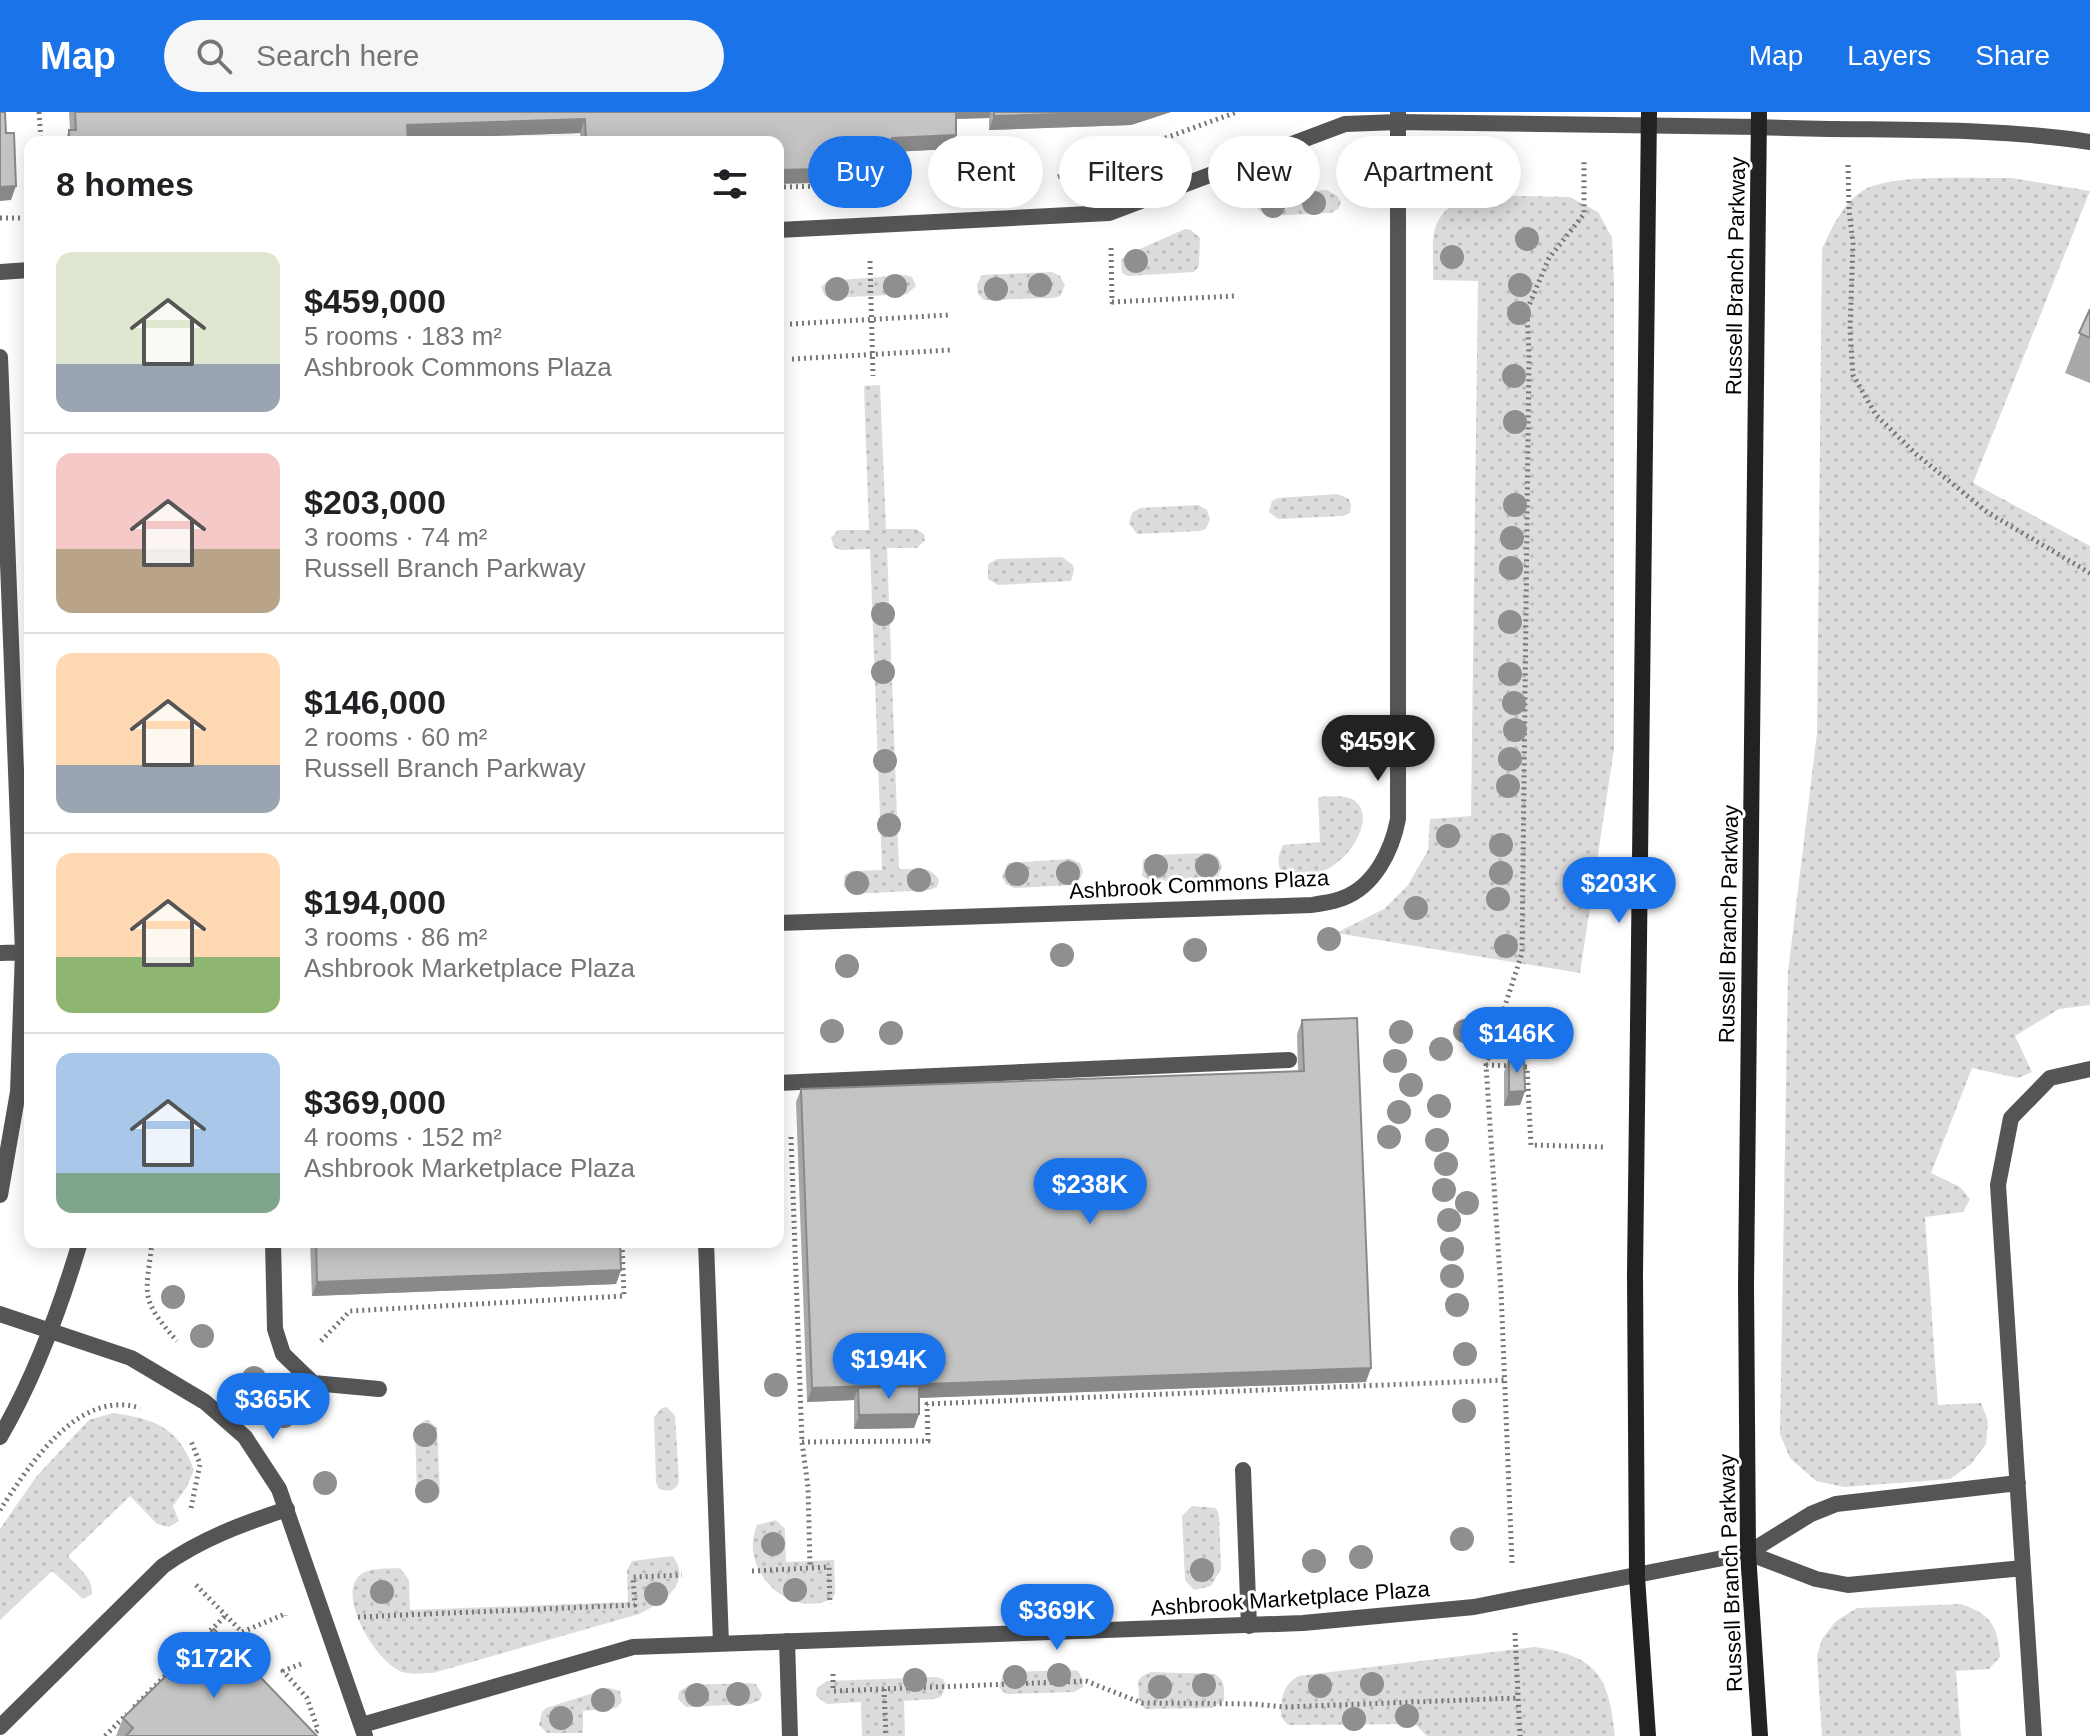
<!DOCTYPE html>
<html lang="en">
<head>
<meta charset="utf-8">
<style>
  body { margin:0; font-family:Arial,sans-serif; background:#f6f6f6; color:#202124; height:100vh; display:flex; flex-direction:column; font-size:30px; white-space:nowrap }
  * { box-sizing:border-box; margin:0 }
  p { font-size:26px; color:#757577 }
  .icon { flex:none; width:44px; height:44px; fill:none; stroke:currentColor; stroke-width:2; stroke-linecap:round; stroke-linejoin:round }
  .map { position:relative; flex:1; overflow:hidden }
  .sheet { position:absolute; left:24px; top:24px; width:760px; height:1112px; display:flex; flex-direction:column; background:#fff; border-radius:16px; box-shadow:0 4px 20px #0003 }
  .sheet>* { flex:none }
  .top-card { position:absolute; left:808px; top:24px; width:760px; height:72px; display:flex; gap:16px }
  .price { position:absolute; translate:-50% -68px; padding:0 18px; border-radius:28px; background:#1a73e8; color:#fff; font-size:26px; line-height:52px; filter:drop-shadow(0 2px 4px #0008) }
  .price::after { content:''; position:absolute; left:50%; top:48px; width:24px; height:18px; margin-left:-12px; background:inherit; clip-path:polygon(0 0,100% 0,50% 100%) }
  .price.active { background:#222; color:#fff }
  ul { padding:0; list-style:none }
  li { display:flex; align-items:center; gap:24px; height:200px; padding:0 32px }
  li+li { border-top:2px solid #e0e0e0 }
  li span { display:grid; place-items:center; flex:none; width:224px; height:160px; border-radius:16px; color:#555 }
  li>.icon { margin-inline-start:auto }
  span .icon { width:96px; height:96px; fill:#fffc; stroke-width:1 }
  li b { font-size:34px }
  h2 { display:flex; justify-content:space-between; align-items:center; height:96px; padding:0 32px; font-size:34px }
  .pill { padding:0 28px; border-radius:36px; background:#fff; box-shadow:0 4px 20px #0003; font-size:28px; line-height:72px }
  .pill.active { background:#1a73e8; color:#fff }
  header { display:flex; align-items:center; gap:48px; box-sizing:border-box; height:112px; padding:0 40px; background:#1a73e8; color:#fff }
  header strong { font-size:38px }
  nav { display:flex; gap:44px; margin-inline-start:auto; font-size:28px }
  .search { width:560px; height:72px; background:#f6f6f6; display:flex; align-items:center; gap:20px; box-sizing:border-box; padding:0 28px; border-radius:44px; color:#757577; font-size:30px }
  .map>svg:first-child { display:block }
  .grass { fill:url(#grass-dots) }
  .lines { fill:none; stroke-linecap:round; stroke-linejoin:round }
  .path { stroke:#777; stroke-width:5; stroke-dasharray:2 4; stroke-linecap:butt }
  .lane { stroke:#555; stroke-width:16 }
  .street { stroke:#555; stroke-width:16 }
  .secondary { stroke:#222; stroke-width:16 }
  .tree { fill:#8f8f8f }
  .wall { fill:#a9a9a9 }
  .shaded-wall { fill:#898989 }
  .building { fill:#c4c4c4; stroke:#898989; stroke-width:2 }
  .labels { text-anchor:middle; stroke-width:6; stroke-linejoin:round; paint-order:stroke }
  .street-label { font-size:22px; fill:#000; stroke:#fff }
</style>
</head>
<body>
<header>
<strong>Map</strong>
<div class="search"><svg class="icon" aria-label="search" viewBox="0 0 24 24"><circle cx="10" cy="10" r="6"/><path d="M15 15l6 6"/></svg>Search here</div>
<nav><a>Map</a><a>Layers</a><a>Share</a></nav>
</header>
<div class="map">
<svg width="2090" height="1624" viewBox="0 0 2090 1624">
  <defs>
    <pattern id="grass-dots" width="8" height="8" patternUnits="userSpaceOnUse" patternTransform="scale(2)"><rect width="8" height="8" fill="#dcdcdc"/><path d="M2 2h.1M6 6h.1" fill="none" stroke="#bbb" stroke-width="1.8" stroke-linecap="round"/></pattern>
  </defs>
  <rect width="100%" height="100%" fill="#fff"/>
  <path class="grass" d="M 2012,66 L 2090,79 L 1973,371 L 2090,434 L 2090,893 L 2059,897 L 2015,924 L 2032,960 L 2018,966 L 1972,956 L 1931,1061 L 1960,1075 L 1970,1087 L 1963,1100 L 1925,1105 L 1938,1293 L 1981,1291 L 1988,1309 L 1986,1332 L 1971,1352 L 1950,1367 L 1844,1375 L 1816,1369 L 1790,1346 L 1780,1322 L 1788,860 L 1817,621 L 1822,137 C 1832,116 1843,90 1864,78 C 1892,61 1977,67 2012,66 Z
    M 1327,78 L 1337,84 L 1341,90 L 1338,97 L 1331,101 L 1267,104 L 1258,97 L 1258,90 L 1266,82 Z
    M 1469,83 L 1570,85 L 1598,100 L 1612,126 L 1614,169 L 1614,637 L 1580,861 L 1336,821 L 1384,797 L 1408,773 L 1428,738 L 1430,707 L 1471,704 L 1478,169 L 1433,168 C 1434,125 1425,105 1469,83 Z
    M 1185,117 L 1191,118 L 1200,126 L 1199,154 L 1194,160 L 1128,164 L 1122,161 L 1121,148 L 1126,143 Z
    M 1052,160 L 1060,164 L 1065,173 L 1060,184 L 1054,186 L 984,188 L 978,182 L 977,172 L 982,163 Z
    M 905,163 L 912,165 L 916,174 L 907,182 L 831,186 L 825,184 L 821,175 L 828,169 Z
    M 880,273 L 886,417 L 916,417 L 924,422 L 925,428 L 917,436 L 887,436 L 899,757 C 915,758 930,752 939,768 L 937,775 L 930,778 L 852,782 L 843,774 L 845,763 L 851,759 L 882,758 L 870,437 L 840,438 L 834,435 L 831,426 L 838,418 L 869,418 L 864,274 Z
    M 1338,382 L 1349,387 L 1351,394 L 1350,401 L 1343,404 L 1278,407 L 1269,400 L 1272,389 L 1278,386 Z
    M 1198,393 L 1207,398 L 1210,407 L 1206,417 L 1200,419 L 1137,422 L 1129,411 L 1132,401 L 1140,396 Z
    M 1062,445 L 1073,453 L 1074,458 L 1071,469 L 998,473 L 988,467 L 988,452 L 997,447 Z
    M 1318,685 C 1329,685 1346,682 1355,689 C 1383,711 1330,783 1281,760 C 1277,750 1278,743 1283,733 L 1320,730 Z
    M 1210,741 L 1218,745 L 1222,754 L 1218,765 L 1153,770 L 1142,764 L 1143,748 L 1152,743 Z
    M 1071,747 L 1080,751 L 1083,760 L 1078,771 L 1073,773 L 1014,776 L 1006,772 L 1002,765 L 1008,751 Z
    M 667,1295 L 675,1304 L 679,1369 C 676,1379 669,1380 659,1377 L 656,1370 L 654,1305 L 662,1296 Z
    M 113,1301 C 156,1307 179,1316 194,1358 L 186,1376 L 173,1394 L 179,1409 L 169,1415 L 157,1412 L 130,1384 L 68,1444 C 78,1456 93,1465 92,1482 L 83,1487 L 52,1459 L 0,1508 L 0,1417 L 36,1365 L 73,1325 L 89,1308 Z
    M 428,1308 L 437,1316 L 440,1381 L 438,1387 L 426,1392 L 420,1389 L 417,1383 L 415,1317 L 423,1309 Z
    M 1192,1394 L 1216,1396 L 1219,1403 L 1221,1457 L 1211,1474 L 1194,1478 L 1185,1468 L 1182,1404 Z
    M 776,1408 L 785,1417 L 786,1450 L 834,1448 L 835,1482 L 832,1487 C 788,1508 738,1457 757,1413 Z
    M 673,1444 C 693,1472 662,1491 639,1502 L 433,1561 C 423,1561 412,1563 402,1560 C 377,1551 338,1487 358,1465 C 367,1455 387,1457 400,1456 L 409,1468 L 410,1498 L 628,1490 L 627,1458 L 632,1449 Z
    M 1961,1492 C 1991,1502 1998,1514 2000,1545 L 1989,1557 L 1956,1559 L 1961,1624 L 1822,1624 L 1817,1544 L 1822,1527 L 1836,1509 L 1857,1496 Z
    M 1535,1535 C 1597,1544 1609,1564 1615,1624 L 1427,1624 L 1415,1612 L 1288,1613 L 1281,1605 C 1281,1587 1282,1574 1298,1564 Z
    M 1071,1558 L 1078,1559 L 1083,1568 L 1083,1575 L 1074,1580 L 1007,1582 L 1002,1579 L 999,1574 L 1003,1563 L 1009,1560 Z
    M 1151,1560 L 1215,1562 C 1226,1569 1224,1577 1224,1589 L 1211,1596 L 1145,1597 L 1139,1588 L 1138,1569 L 1142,1564 Z
    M 936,1565 L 943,1567 L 946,1573 L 942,1584 L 935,1587 L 904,1589 L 905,1624 L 862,1624 L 861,1590 L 827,1592 L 816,1584 L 817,1576 L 827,1569 Z
    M 750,1571 L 756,1572 L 762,1582 L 760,1588 L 751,1592 L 686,1595 L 678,1587 L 679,1580 L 689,1573 Z
    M 609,1576 L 620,1579 L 622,1590 L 616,1596 L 583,1599 L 583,1621 L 547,1621 L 539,1613 L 542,1600 L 546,1596 Z"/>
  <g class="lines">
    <path class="path" d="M 39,0 L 41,30
      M 1848,53 L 1849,98 L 1853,131 L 1850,218 L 1853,263 L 1876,303 L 1916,342 L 1987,400 L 2090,461
      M 1058,65 L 1237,0
      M 778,75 L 880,73
      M 0,106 L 30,106
      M 1111,136 L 1112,190 L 1234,184
      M 870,149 L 873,264
      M 790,212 L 949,203
      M 792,247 L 950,238
      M 1486,953 L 1509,954
      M 1519,955 L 1527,955 L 1531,1033 L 1603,1035
      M 791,1025 L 802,1330 L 808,1375 L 810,1455
      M 152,1130 C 146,1184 139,1186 177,1229
      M 321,1229 L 350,1199 L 624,1184 L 622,1130
      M 802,1330 L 928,1329 L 927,1292 L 1505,1268
      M 191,1396 L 200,1352 L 191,1329
      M 0,1398 C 29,1354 78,1276 140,1296
      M 1512,1451 L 1501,1179 L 1486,953 L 1522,841 L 1529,242 L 1527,198 L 1549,146 L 1584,102 L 1584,48
      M 752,1459 L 829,1455 L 830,1492
      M 196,1473 L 242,1520 L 285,1502 L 285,1504
      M 358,1505 L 635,1493 L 633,1465 L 682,1463
      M 1515,1521 L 1520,1624
      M 301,1552 L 283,1559 L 307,1586 L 318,1618 L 312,1624
      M 833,1562 L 833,1579 L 1086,1569 L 1142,1591 L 1254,1592 L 1285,1595 L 1517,1586
      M 884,1577 L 886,1624
      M 134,1595 L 226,1503
      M 105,1624 L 127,1602"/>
    <path class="lane" d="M 778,118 L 1109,101 L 1345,12 L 1398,10 L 1759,15
      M 0,160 L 30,158
      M 778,971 L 1289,948
      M 273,1130 L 275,1217 L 283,1242 L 313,1271 L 379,1277
      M 706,1130 L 721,1531
      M 1243,1358 L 1249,1514
      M 1748,1441 L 1811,1402 L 1836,1392 L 2018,1371
      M 1748,1441 L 1816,1467 L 1848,1473 L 2023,1456
      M 787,1529 L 790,1624
      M 0,1615 L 163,1454 C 201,1427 242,1412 287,1397
      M 2034,1624 L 1998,1073 L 2011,1006 L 2050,966 L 2090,957"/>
    <path class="street" d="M 1759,15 C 1869,20 1980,13 2090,30
      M 0,245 L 23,840 L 18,980 L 0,1083
      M 778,811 L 1312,793 C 1322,791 1334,790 1343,786 C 1375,774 1392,738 1398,707 L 1398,0
      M 0,841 L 30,840
      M 0,1202 L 131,1246 L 205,1290 L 245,1325 L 279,1377 L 365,1624
      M 0,1325 C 35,1265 60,1197 80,1130
      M 362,1613 L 633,1535 L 1303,1511 L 1474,1495 L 1748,1441"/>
    <path class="secondary" d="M 1759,0 L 1746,1172 L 1748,1441 L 1760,1624
      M 1648,1624 L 1637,1465 L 1635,1163 L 1649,0"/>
  </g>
  <g class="tree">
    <circle cx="1314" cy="91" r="12"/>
    <circle cx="1273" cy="94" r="12"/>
    <circle cx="1527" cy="127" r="12"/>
    <circle cx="1452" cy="145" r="12"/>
    <circle cx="1136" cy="149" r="12"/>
    <circle cx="1040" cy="173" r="12"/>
    <circle cx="1520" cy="173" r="12"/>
    <circle cx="895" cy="174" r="12"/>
    <circle cx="837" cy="177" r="12"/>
    <circle cx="996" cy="177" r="12"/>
    <circle cx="1519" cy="201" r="12"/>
    <circle cx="1514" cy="264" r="12"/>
    <circle cx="1515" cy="310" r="12"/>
    <circle cx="1515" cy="393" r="12"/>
    <circle cx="1512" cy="426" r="12"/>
    <circle cx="1511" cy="456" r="12"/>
    <circle cx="883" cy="502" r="12"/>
    <circle cx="1510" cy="510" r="12"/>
    <circle cx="883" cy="560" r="12"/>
    <circle cx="1510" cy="562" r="12"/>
    <circle cx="1514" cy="591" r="12"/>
    <circle cx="1515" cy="618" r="12"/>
    <circle cx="1510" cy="647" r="12"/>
    <circle cx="885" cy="649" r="12"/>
    <circle cx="1508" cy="674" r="12"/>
    <circle cx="889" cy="713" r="12"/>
    <circle cx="1448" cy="724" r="12"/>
    <circle cx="1501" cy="733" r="12"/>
    <circle cx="1156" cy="754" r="12"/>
    <circle cx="1207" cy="754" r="12"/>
    <circle cx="1068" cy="761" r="12"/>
    <circle cx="1501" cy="761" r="12"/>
    <circle cx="1017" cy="762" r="12"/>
    <circle cx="919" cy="768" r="12"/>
    <circle cx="857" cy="771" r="12"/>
    <circle cx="1498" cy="787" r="12"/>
    <circle cx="1416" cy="796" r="12"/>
    <circle cx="1329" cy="827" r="12"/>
    <circle cx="1506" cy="834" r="12"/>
    <circle cx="1195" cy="838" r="12"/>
    <circle cx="1062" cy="843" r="12"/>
    <circle cx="847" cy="854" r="12"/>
    <circle cx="832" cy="919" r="12"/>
    <circle cx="1465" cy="919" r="12"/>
    <circle cx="1401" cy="920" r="12"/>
    <circle cx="891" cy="921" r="12"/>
    <circle cx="1441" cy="937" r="12"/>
    <circle cx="1395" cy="949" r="12"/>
    <circle cx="1411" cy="973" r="12"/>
    <circle cx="1439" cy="994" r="12"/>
    <circle cx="1399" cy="1000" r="12"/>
    <circle cx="1389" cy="1025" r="12"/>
    <circle cx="1437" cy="1028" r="12"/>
    <circle cx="1446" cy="1052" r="12"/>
    <circle cx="1444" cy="1078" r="12"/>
    <circle cx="1467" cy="1091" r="12"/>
    <circle cx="1449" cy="1108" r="12"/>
    <circle cx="1452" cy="1137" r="12"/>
    <circle cx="1452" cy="1164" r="12"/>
    <circle cx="173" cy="1185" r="12"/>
    <circle cx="1457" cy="1193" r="12"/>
    <circle cx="202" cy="1224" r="12"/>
    <circle cx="1465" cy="1242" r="12"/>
    <circle cx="254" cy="1266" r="12"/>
    <circle cx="776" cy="1273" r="12"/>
    <circle cx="1464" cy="1299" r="12"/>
    <circle cx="284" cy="1304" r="12"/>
    <circle cx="425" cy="1323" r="12"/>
    <circle cx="325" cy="1371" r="12"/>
    <circle cx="427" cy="1379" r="12"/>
    <circle cx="1462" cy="1427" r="12"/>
    <circle cx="773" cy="1432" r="12"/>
    <circle cx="1361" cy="1445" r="12"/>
    <circle cx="1314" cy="1449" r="12"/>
    <circle cx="1202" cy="1458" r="12"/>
    <circle cx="795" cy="1478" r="12"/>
    <circle cx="382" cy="1480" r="12"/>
    <circle cx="656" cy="1482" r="12"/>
    <circle cx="1059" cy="1563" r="12"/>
    <circle cx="1015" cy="1565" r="12"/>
    <circle cx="915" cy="1568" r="12"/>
    <circle cx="1372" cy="1572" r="12"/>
    <circle cx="1204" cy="1573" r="12"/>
    <circle cx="1320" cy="1574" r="12"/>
    <circle cx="1160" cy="1575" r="12"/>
    <circle cx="738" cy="1582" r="12"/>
    <circle cx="697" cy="1583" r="12"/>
    <circle cx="603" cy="1588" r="12"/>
    <circle cx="1407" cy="1604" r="12"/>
    <circle cx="561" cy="1606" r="12"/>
    <circle cx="1354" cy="1607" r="12"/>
  </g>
  <path class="wall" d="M 69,0 L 1171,0 L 1131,13 L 989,18 L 989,6 L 956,7 L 956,23 L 951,37 L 891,40 L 888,49 L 858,50 L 853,70 L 778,30 L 581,30 L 580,21 L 408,27 L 70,18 Z
    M 69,18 L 69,30 L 65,30 Z
    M 2090,197 L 2090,271 L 2065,261 Z
    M 1302,908 L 1366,1270 L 919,1286 L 919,1302 L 914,1316 L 854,1317 L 854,1288 L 807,1290 L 796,990 L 801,977 L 1298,959 L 1297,922 Z
    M 1509,946 L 1525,979 L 1520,993 L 1504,994 L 1504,960 Z
    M 310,1130 L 620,1130 L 621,1158 L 616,1172 L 312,1184 Z
    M 123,1606 L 317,1624 L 116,1624 Z"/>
  <path class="shaded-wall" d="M 953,0 L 991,0 L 989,6 L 951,7 Z
    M 1123,0 L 1171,0 L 1131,13 L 989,18 L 994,4 Z
    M 585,7 L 580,21 L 402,27 L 407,13 Z
    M 956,23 L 951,37 L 891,40 L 888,49 L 853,50 L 858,36 L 892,26 Z
    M 858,56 L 853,70 L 778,72 L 778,58 Z
    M 16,74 L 11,88 L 0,89 L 0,75 Z
    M 1525,979 L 1520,993 L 1504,994 L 1509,980 Z
    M 621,1158 L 616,1172 L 312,1184 L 317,1170 Z
    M 1371,1256 L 1366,1270 L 859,1288 L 858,1276 L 854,1288 L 807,1290 L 812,1276 Z
    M 919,1302 L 914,1316 L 854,1317 L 859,1303 Z"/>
  <path class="building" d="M 0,0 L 5,0 L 6,21 L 14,21 L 16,74 L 0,75 Z
    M 75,0 L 956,0 L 956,23 L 892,26 L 893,35 L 858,36 L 858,56 L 778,58 L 778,30 L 586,30 L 585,7 L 407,13 L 408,30 L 69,30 L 69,18 L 76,18 Z
    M 994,0 L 1123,0 L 994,4 Z
    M 2090,197 L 2090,226 L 2079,221 Z
    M 1357,906 L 1371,1256 L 812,1276 L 801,977 L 1304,959 L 1302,908 Z
    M 1524,945 L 1525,979 L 1509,980 L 1509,946 Z
    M 316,1130 L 620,1130 L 621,1158 L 317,1170 Z
    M 919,1274 L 919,1302 L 859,1303 L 858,1276 Z
    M 214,1517 L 317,1624 L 126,1624 L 133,1616 L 123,1606 Z"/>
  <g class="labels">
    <g class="street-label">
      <text transform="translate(1735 164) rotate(-89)" y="8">Russell Branch Parkway</text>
      <text transform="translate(1199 772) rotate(-3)" y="8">Ashbrook Commons Plaza</text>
      <text transform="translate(1728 812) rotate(-89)" y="8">Russell Branch Parkway</text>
      <text transform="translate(1730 1461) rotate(-92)" y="8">Russell Branch Parkway</text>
      <text transform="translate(1290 1486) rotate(-4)" y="8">Ashbrook Marketplace Plaza</text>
    </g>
  </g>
</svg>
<b class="price active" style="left:1378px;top:671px">$459K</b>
<b class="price" style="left:1619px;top:813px">$203K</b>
<b class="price" style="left:1517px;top:963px">$146K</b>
<b class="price" style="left:1090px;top:1114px">$238K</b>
<b class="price" style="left:889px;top:1289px">$194K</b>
<b class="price" style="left:273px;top:1329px">$365K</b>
<b class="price" style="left:1057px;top:1540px">$369K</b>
<b class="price" style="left:214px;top:1588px">$172K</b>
<div class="top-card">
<a class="pill active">Buy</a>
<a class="pill">Rent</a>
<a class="pill">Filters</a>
<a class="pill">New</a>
<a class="pill">Apartment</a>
</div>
<section class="sheet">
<h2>8 homes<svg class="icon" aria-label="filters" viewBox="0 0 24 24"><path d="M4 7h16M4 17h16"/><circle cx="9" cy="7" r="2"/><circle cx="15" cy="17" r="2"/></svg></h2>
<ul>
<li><span style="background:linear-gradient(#dfe7d0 70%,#9aa5b1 0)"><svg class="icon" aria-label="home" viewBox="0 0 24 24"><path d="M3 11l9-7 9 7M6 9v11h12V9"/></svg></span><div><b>$459,000</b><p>5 rooms · 183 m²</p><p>Ashbrook Commons Plaza</p></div></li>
<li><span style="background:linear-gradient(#f6c9c9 60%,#b9a48a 0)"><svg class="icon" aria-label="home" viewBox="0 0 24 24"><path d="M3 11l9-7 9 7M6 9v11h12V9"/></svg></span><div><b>$203,000</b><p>3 rooms · 74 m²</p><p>Russell Branch Parkway</p></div></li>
<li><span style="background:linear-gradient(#ffd9b3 70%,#9aa5b1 0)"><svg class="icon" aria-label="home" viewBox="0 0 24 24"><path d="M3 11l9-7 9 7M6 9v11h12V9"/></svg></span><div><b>$146,000</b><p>2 rooms · 60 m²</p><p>Russell Branch Parkway</p></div></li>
<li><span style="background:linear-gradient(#ffd9b3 65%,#8fb573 0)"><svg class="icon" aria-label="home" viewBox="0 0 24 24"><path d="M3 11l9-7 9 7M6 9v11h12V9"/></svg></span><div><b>$194,000</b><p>3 rooms · 86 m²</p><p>Ashbrook Marketplace Plaza</p></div></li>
<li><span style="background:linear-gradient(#a9c7e8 75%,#7fa58c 0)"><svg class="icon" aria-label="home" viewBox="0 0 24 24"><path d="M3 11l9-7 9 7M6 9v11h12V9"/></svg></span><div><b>$369,000</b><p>4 rooms · 152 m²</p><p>Ashbrook Marketplace Plaza</p></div></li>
</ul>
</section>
</div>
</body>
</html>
